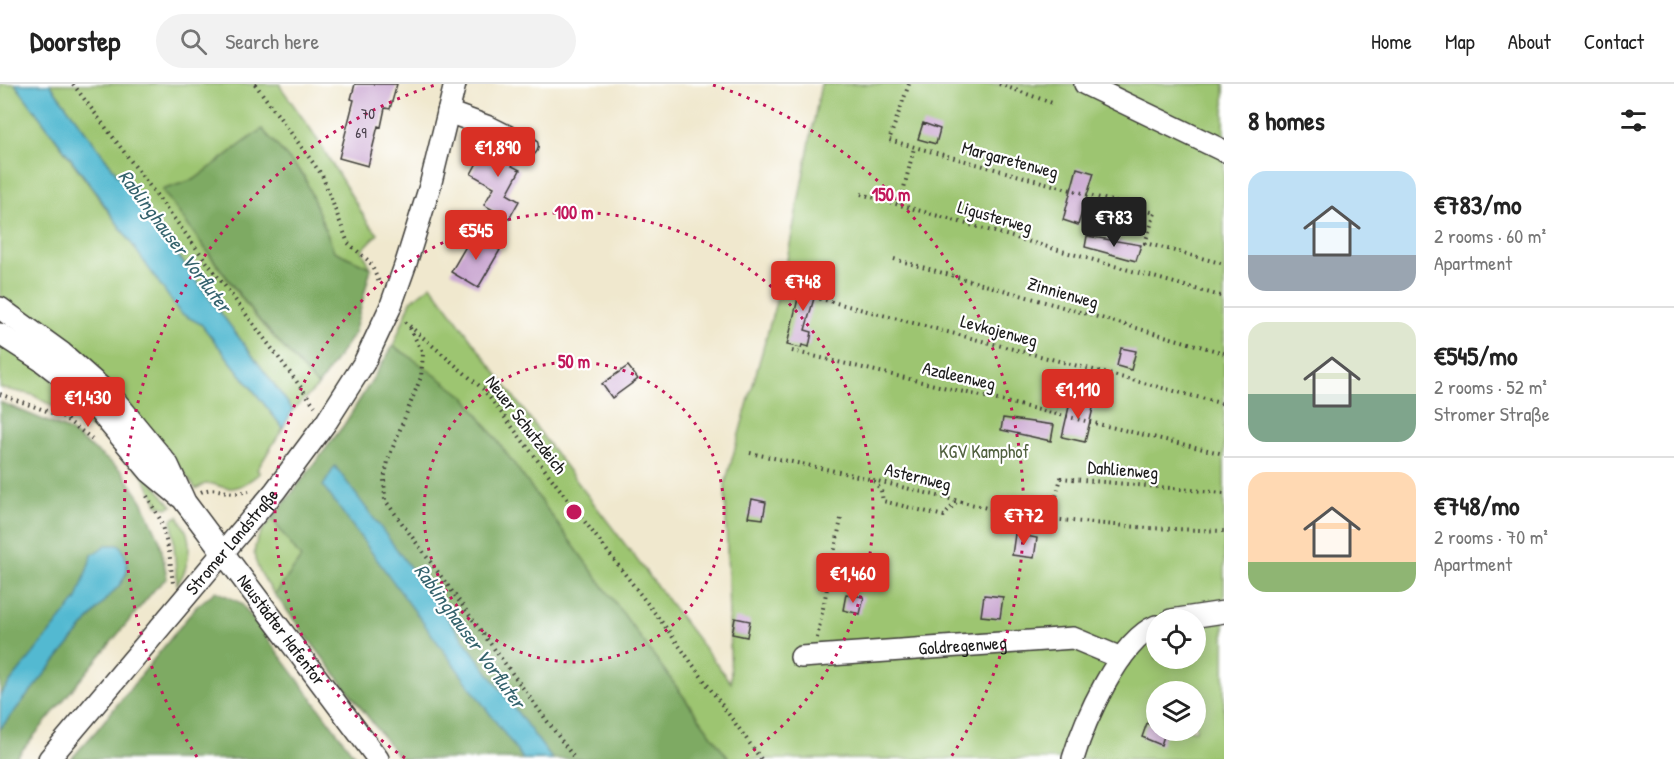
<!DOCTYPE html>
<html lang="en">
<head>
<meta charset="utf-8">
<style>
  body { margin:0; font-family:"Patrick Hand",sans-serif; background:#f2f2f2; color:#222; height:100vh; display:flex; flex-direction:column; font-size:22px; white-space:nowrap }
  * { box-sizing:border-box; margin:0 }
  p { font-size:20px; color:#767676 }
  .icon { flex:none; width:33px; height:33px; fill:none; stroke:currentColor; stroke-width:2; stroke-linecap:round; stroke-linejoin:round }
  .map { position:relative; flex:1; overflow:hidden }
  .sheet { display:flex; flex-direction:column; background:#fff; width:450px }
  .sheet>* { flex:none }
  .fabs { position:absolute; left:1146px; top:525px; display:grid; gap:12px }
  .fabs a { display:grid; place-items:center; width:60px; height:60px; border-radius:50%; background:#fff; box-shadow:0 3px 15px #0003; font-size:30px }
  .price { position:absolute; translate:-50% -51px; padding:0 14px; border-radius:6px; background:#d93025; color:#fff; font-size:20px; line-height:39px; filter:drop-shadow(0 2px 3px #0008) }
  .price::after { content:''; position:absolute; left:50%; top:36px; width:18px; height:14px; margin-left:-9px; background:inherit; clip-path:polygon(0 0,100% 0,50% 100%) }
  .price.on { background:#222; color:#fff }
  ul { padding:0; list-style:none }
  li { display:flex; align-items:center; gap:18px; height:150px; padding:0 24px }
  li+li { border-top:2px solid #e0e0e0 }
  li span { display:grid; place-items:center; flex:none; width:168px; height:120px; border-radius:18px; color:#555 }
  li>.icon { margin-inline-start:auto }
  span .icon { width:72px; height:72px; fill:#fffc; stroke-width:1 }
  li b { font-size:26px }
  h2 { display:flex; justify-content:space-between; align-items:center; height:72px; padding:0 24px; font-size:26px }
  header { display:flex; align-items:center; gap:36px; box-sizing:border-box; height:84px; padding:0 30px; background:#fff; border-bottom:2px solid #e0e0e0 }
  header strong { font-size:28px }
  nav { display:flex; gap:33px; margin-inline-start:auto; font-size:21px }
  .search { width:420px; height:54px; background:#f2f2f2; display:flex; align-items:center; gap:15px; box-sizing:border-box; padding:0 21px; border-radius:33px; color:#767676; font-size:22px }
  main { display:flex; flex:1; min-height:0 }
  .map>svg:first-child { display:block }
  .green { fill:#9dc571; stroke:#5c7046; stroke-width:1.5; fill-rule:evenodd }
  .forest { fill:#7eaa63; stroke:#4d6340; stroke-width:1.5 }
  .water { fill:#53b9d1; stroke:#386a76; stroke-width:1.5 }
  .building { fill:#cba8d2 }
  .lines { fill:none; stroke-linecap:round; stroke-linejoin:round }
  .minor-casing { stroke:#3c3b37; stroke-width:24 }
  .path { stroke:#3c3b37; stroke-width:4; stroke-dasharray:1.5 4.5; stroke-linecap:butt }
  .minor { stroke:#fff; stroke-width:21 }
  .ring { fill:none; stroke:#c2185b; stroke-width:3; stroke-dasharray:3 6 }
  .labels { text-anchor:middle; stroke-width:4.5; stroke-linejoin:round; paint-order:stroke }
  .number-label { font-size:15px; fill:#483f4a }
  .street-label { font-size:18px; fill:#1c1c1c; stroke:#fff }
  .park-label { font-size:18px; fill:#50603e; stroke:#fff }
  .water-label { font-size:20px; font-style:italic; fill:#35636d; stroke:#fff }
  .centre { fill:#c2185b; stroke:#fff; stroke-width:3 }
  .ring-label { font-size:18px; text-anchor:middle; font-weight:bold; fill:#c2185b; stroke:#fff; stroke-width:4.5; stroke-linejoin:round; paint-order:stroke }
</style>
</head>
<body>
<header>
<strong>Doorstep</strong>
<div class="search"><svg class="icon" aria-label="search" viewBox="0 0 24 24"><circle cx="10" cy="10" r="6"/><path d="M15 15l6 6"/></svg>Search here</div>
<nav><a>Home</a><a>Map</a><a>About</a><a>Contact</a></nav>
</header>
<main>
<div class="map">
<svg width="1224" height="675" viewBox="0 0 1224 675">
  <rect width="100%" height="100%" fill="#fff"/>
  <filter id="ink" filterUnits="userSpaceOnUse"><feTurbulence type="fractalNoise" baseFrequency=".0167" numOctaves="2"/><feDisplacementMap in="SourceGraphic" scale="12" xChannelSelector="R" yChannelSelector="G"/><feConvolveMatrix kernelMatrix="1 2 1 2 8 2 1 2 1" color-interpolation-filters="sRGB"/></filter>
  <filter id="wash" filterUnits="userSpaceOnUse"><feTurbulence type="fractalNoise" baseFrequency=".008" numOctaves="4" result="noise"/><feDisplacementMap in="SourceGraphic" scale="24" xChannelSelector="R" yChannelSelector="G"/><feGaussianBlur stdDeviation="1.35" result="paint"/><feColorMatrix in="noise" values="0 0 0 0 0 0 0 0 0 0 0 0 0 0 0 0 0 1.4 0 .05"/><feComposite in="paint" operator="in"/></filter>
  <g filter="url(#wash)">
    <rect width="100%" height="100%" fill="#f0e8ce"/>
    <path class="green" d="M 0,0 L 15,0 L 26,14 L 154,190 L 180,229 L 201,240 L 283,344 L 257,386 L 260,389 C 251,396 240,405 229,404 C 214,404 213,393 196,405 L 155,350 L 89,281 L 0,211 Z
      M 50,0 L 281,0 L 280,2 L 312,47 L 368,139 L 378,150 L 362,166 L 371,184 L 334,167 L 304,92 L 262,45 L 195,95 L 162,106 L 253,230 L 318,302 L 293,326 Z
      M 821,0 L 1224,0 L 1224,675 L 729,675 L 466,314 L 409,272 L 393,262 L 411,217 L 431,201 L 553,366 L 731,599 L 725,400 L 785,186 ZM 1156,536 L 1196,536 L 1196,574 L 1156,574 ZM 1156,608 L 1196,608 L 1196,646 L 1156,646 Z
      M 0,256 L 26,273 L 102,338 L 172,422 L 166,424 L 157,421 L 153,410 L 141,389 L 103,351 L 33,311 L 0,304 Z
      M 178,432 C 181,438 185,444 187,449 C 192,465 187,488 177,500 L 172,435 Z
      M 272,435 L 301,474 L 275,511 C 254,481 243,465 272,435 Z"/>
    <path class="forest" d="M 262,45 L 304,92 L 334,167 L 371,184 L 354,250 L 318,302 L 254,230 L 162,106 L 195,95 Z
      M 393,262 L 409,272 L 466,314 L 729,675 L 400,675 L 275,511 L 301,474 L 272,435 L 344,341 Z
      M 0,318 L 68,346 L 122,387 L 142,417 L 160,457 L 167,494 L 155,505 L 15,675 L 0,675 L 0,645 L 106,515 L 119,502 L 128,488 L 92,471 L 78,515 L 0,611 Z
      M 216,507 L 241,519 L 357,675 L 71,675 L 96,647 L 196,523 Z"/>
    <path class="water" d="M 15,0 L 50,0 L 293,326 L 283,344 L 201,240 L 180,229 L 92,103 Z
      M 335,382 L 552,675 L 523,675 L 323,402 Z
      M 106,461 L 120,461 C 135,487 125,496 106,515 L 0,645 L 0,611 L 77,515 L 92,471 Z"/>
    <g id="blocks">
      <path class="building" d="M 355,0 L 397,0 L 390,25 L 385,24 L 381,43 L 378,42 L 368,82 L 339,74 L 354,16 L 351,15 Z
        M 923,39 L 940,45 L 936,60 L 918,55 Z
        M 489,57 L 518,72 L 512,82 L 520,86 L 507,110 L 519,117 L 509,135 L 484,121 L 494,103 L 471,90 Z
        M 1077,84 L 1094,89 L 1078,141 L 1063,136 Z
        M 473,150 L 500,166 L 478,204 L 451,188 Z
        M 1087,152 L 1141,161 L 1136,177 L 1085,163 Z
        M 804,189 L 820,193 L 805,246 L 812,248 L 809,263 L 802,261 L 801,264 L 787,261 Z
        M 1121,264 L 1136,267 L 1131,286 L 1117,282 Z
        M 628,282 L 638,295 L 612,314 L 602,300 Z
        M 1071,314 L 1094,320 L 1085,358 L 1062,353 Z
        M 1003,334 L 1054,341 L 1051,357 L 1001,346 Z
        M 752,415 L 766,418 L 763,435 L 748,433 Z
        M 1015,450 L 1037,454 L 1034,474 L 1012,471 Z
        M 846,510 L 864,513 L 860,530 L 843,526 Z
        M 984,511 L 1003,513 L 1000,534 L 981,532 Z
        M 735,534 L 750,537 L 747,553 L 732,550 Z
        M 1147,639 L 1156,643 L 1156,646 L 1166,646 L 1161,661 L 1142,653 Z"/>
    </g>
  </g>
  <g filter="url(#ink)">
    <use href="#blocks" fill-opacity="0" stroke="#3c3b37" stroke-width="1.5"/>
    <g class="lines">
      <g class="minor-casing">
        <g id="minor">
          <path d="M 1085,0 L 1224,67"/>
          <path d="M 448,28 L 489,43 L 527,62"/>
          <path id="s1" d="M 0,224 L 62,269 L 113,314 L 168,381 L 185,418 L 378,675"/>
          <path d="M 0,250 L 42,277 L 68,297 L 99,327 L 150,388 L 180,413"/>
          <path d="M 1171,536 L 1224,528"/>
          <path id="s2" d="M 801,573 L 1073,554 L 1121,574"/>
          <path id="s3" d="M 49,675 L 275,407 L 327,337 L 364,279 L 390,224 L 406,179 L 430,102 L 455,0"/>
          <path d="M 1073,675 C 1084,638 1119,557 1156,542"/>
        </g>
      </g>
      <path class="path" d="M 73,0 L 315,322
        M 255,0 L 322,91 L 348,159 L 370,178 L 379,198
        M 909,0 L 889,56 L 1155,129 L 1145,159 L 1224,180
        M 999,0 L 1052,19
        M 861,110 L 1224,213
        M 900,120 L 914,64
        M 894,175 L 1224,269
        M 802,210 L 1224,320
        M 405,238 L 483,305 L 667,545 L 761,675
        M 410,244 L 423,270 L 421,293 L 389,373 L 384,395 L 385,416 L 575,675
        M 792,267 L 1224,370
        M 0,310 L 63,333 L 95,357
        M 750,369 L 849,390 L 991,425 L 1050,435 L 1148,444 L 1224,447
        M 874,397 L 881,406 L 883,417 L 944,432 L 957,417
        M 201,408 C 214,402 221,408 234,409 C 239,409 244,408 249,407
        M 147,412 L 160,435 L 169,467 L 173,499
        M 1050,435 L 1061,394 L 1224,409
        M 817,554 L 841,435"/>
      <use href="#minor" class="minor"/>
    </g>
  </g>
  <g class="ring">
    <circle cx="574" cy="428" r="150"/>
    <path d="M405 674A299 299 0 1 1 743 674"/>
    <path d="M197 673A449 449 0 0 1 435 1M713 1A449 449 0 0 1 951 673"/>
  </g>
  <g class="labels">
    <g class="number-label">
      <text x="368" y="35">70</text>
      <text x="361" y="54">69</text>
    </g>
    <g class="street-label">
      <text transform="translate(1010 76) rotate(15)" y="6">Margaretenweg</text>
      <text transform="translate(995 133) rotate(16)" y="6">Ligusterweg</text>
      <text transform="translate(1063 209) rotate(16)" y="6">Zinnienweg</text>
      <text transform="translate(999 247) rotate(15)" y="6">Levkojenweg</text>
      <text transform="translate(959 292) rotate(13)" y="6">Azaleenweg</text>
      <text transform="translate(526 341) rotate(52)" y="6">Neuer Schutzdeich</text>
      <text transform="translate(1123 386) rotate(5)" y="6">Dahlienweg</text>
      <text transform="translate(918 393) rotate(14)" y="6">Asternweg</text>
      <text dy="6" stroke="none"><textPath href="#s3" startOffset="284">Stromer Landstraße</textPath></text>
      <text dy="6" stroke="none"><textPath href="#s1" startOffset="432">Neustädter Hafentor</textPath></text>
      <text dy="6" stroke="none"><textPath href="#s2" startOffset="162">Goldregenweg</textPath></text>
    </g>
    <g class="park-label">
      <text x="984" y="374">KGV Kamphof</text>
    </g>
    <g class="water-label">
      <text transform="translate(175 157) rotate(53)" y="7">Rablinghauser Vorfluter</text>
      <text transform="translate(470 552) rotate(54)" y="7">Rablinghauser Vorfluter</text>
    </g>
  </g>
  <circle cx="574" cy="428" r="9" class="centre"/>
  <g class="ring-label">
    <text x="891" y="117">150 m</text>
    <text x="574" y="135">100 m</text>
    <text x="574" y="284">50 m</text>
  </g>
</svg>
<div class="fabs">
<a><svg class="icon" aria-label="locate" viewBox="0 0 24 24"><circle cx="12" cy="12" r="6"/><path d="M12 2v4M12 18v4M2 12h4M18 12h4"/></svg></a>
<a><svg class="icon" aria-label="layers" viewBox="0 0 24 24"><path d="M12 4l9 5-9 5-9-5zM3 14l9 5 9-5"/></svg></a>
</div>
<b class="price" style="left:498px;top:94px">€1,890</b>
<b class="price on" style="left:1114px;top:164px">€783</b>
<b class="price" style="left:476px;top:177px">€545</b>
<b class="price" style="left:803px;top:228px">€748</b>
<b class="price" style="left:1078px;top:336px">€1,110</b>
<b class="price" style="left:88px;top:344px">€1,430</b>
<b class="price" style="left:1024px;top:462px">€772</b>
<b class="price" style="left:853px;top:520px">€1,460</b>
</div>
<section class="sheet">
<h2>8 homes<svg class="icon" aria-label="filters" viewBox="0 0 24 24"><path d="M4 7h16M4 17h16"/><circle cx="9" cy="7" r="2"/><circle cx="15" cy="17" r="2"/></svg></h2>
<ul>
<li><span style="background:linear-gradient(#bfe0f5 70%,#9aa5b1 0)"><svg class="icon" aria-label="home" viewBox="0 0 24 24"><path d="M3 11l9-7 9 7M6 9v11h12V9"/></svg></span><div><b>€783/mo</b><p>2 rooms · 60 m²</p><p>Apartment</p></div></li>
<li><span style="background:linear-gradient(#dfe7d0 60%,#7fa58c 0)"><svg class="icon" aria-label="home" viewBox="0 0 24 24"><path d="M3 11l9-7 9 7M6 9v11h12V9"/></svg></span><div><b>€545/mo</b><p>2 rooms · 52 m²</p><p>Stromer Straße</p></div></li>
<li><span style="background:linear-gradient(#ffd9b3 75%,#8fb573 0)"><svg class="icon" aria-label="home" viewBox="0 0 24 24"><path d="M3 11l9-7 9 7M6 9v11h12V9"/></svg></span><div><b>€748/mo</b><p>2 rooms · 70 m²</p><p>Apartment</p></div></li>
</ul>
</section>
</main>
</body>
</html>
